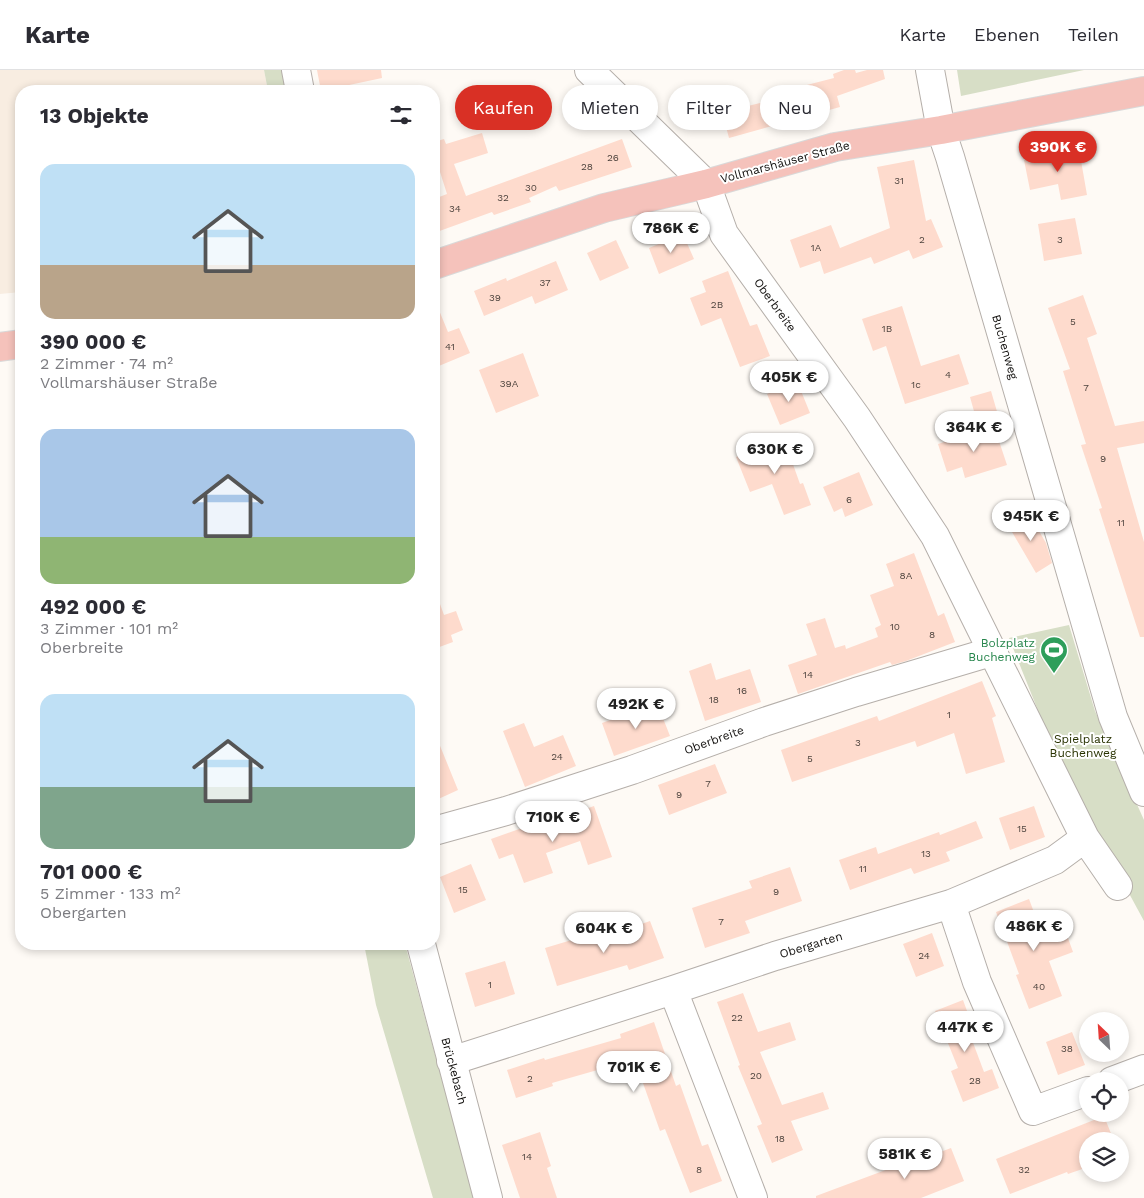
<!DOCTYPE html>
<html lang="de">
<head>
<meta charset="utf-8">
<style>
  body { margin:0; font-family:"Work Sans",sans-serif; background:#f7f7f7; color:#2b2b33; height:100vh; display:flex; flex-direction:column; font-size:19px; white-space:nowrap }
  * { box-sizing:border-box; margin:0 }
  p { font-size:16px; color:#7c7c81 }
  .icon { flex:none; width:28px; height:28px; fill:none; stroke:currentColor; stroke-width:2; stroke-linecap:round; stroke-linejoin:round }
  .map { position:relative; flex:1; overflow:hidden }
  .details { position:absolute; left:15px; top:15px; width:425px; height:865px; display:flex; flex-direction:column; background:#fff; border-radius:20px; box-shadow:0 2px 8px #0003 }
  .details>* { flex:none }
  .banner { position:absolute; left:455px; top:15px; width:475px; height:45px; display:flex; gap:10px }
  .needle { width:32px; rotate:335deg }
  .controls { position:absolute; left:1079px; top:942px; display:grid; gap:10px }
  .controls a { display:grid; place-items:center; width:50px; height:50px; border-radius:50%; background:#fff; box-shadow:0 2px 8px #0003; font-size:25px }
  .price { position:absolute; translate:-50% -42px; padding:0 11px; border-radius:18px; background:#fff; color:#222; font-size:16px; line-height:32px; filter:drop-shadow(0 1px 2px #0008) }
  .price::after { content:''; position:absolute; left:50%; top:30px; width:15px; height:11px; margin-left:-8px; background:inherit; clip-path:polygon(0 0,100% 0,50% 100%) }
  .price.active { background:#d93025; color:#fff }
  ul { padding:0; list-style:none }
  li { display:grid; align-content:center; gap:10px; height:265px; padding:0 25px }
  li span { display:grid; place-items:center; height:155px; border-radius:15px; color:#555 }
  li>.icon { margin-inline-start:auto }
  span .icon { width:90px; height:90px; fill:#fffc; stroke-width:1 }
  li b { font-size:21px }
  h2 { display:flex; justify-content:space-between; align-items:center; height:60px; padding:0 25px; font-size:21px }
  .tag { padding:0 18px; border-radius:22px; background:#fff; box-shadow:0 2px 8px #0003; font-size:18px; line-height:45px }
  .tag.active { background:#d93025; color:#fff }
  header { display:flex; align-items:center; gap:30px; box-sizing:border-box; height:70px; padding:0 25px; background:#fff; border-bottom:1px solid #e1e1e2 }
  header strong { font-size:24px }
  nav { display:flex; gap:28px; margin-inline-start:auto; font-size:18px }
  .map>svg:first-child { display:block }
  .built { fill:#f8ede1 }
  .green { fill:#d7dec6 }
  .building { fill:#fedbcd }
  .lines { fill:none; stroke-linecap:round; stroke-linejoin:round }
  .minor-casing { stroke:#b5afaa; stroke-width:30 }
  .major-casing { stroke:#d9d9d9; stroke-width:30 }
  .minor { stroke:#fff; stroke-width:28 }
  .major { stroke:#f5c2bb; stroke-width:28 }
  .labels { text-anchor:middle; stroke-width:4; stroke-linejoin:round; paint-order:stroke }
  .number-label { font-size:10px; fill:#4e443e }
  .street-label { font-size:12px; fill:#13110f; stroke:#fff }
  .leisure-label { font-size:12px; fill:#27864d; stroke:#fff; text-anchor:end }
  .park-label { font-size:12px; fill:#283200; stroke:#fff }
</style>
</head>
<body>
<header>
<strong>Karte</strong>
<nav><a>Karte</a><a>Ebenen</a><a>Teilen</a></nav>
</header>
<div class="map">
<svg width="1144" height="1128" viewBox="0 0 1144 1128">
  <rect width="100%" height="100%" fill="#fefaf5"/>
  <path class="built" d="M 0,0 L 264,0 L 268,21 L 21,21 L 21,222 L 0,224 Z"/>
  <path class="green" d="M 264,0 L 305,0 L 309,21 L 268,21 Z
    M 957,0 L 1084,0 L 961,26 Z
    M 1069,555 L 1095,641 L 1144,750 L 1144,851 L 1093,757 L 1043,653 L 1009,568 Z
    M 364,874 L 405,874 L 474,1128 L 433,1128 L 376,935 Z"/>
  <path class="building" d="M 317,0 L 381,0 L 382,8 L 321,21 Z
    M 844,0 L 855,0 L 856,3 L 867,0 L 883,0 L 885,9 L 837,26 L 840,37 L 729,68 L 717,23 L 735,18 L 740,38 L 801,23 L 799,17 L 834,8 L 833,4 Z
    M 482,63 L 488,83 L 454,94 L 466,126 L 622,69 L 632,97 L 559,121 L 556,116 L 529,128 L 531,132 L 494,145 L 492,142 L 434,163 L 434,129 L 447,124 L 434,83 L 434,72 L 444,69 L 446,74 Z
    M 1079,79 L 1087,125 L 1061,130 L 1058,114 L 1030,120 L 1024,90 Z
    M 914,90 L 926,151 L 931,149 L 943,177 L 913,189 L 909,180 L 874,194 L 871,187 L 824,204 L 820,191 L 800,198 L 790,170 L 831,155 L 840,178 L 890,158 L 877,97 Z
    M 1075,148 L 1082,184 L 1044,191 L 1038,154 Z
    M 683,164 L 694,189 L 659,204 L 649,178 Z
    M 616,170 L 629,198 L 600,211 L 587,183 Z
    M 556,191 L 568,220 L 535,234 L 532,226 L 484,246 L 474,221 L 506,208 L 507,211 Z
    M 728,201 L 750,256 L 757,254 L 770,286 L 740,297 L 721,248 L 701,256 L 690,228 L 706,222 L 702,211 Z
    M 1083,225 L 1097,264 L 1087,268 L 1115,356 L 1144,351 L 1144,373 L 1117,378 L 1144,472 L 1144,567 L 1140,567 L 1099,439 L 1102,438 L 1081,375 L 1086,374 L 1063,301 L 1070,299 L 1048,238 Z
    M 434,228 L 448,262 L 459,258 L 470,283 L 434,298 Z
    M 902,236 L 921,296 L 959,284 L 969,314 L 905,334 L 886,276 L 873,281 L 862,249 Z
    M 523,283 L 539,326 L 496,343 L 479,300 Z
    M 797,311 L 810,343 L 780,355 L 767,324 Z
    M 991,321 L 998,345 L 977,352 L 970,327 Z
    M 994,356 L 1007,395 L 965,408 L 962,397 L 947,402 L 938,374 Z
    M 784,369 L 800,414 L 803,413 L 811,435 L 784,445 L 772,414 L 750,422 L 736,387 Z
    M 859,402 L 873,435 L 845,447 L 842,438 L 834,442 L 823,417 Z
    M 1028,442 L 1046,473 L 1052,493 L 1036,503 L 1008,455 Z
    M 914,483 L 938,546 L 944,543 L 955,572 L 906,591 L 892,595 L 890,592 L 798,624 L 788,595 L 817,585 L 806,554 L 825,548 L 835,578 L 845,575 L 846,579 L 878,567 L 875,558 L 881,555 L 870,525 L 894,516 L 886,494 Z
    M 436,523 L 444,545 L 456,541 L 463,560 L 451,565 L 453,572 L 434,579 L 434,524 Z
    M 711,593 L 716,610 L 750,599 L 761,632 L 705,651 L 689,601 Z
    M 982,611 L 996,646 L 992,648 L 1005,692 L 966,704 L 954,663 L 917,677 L 915,671 L 792,712 L 781,680 L 877,646 L 879,651 Z
    M 657,633 L 670,666 L 614,686 L 602,653 Z
    M 524,653 L 534,677 L 563,665 L 576,696 L 525,717 L 503,661 Z
    M 434,661 L 458,720 L 434,731 Z
    M 715,694 L 727,723 L 669,745 L 658,715 Z
    M 594,736 L 612,787 L 588,795 L 580,771 L 546,783 L 553,803 L 524,813 L 513,784 L 499,789 L 491,769 L 536,753 L 537,756 Z
    M 1034,736 L 1045,767 L 1010,780 L 999,748 Z
    M 976,751 L 983,768 L 946,782 L 950,791 L 914,804 L 911,798 L 850,820 L 839,790 L 876,777 L 878,784 L 939,762 L 940,765 Z
    M 471,794 L 486,830 L 454,843 L 440,807 Z
    M 790,797 L 802,831 L 745,851 L 750,863 L 705,878 L 692,838 L 752,818 L 749,811 Z
    M 1029,829 L 1041,861 L 1063,854 L 1073,882 L 1049,891 L 1062,926 L 1029,939 L 1016,905 L 1019,904 L 996,842 Z
    M 650,851 L 664,888 L 629,900 L 627,895 L 557,916 L 545,878 L 585,866 L 587,873 Z
    M 932,863 L 944,896 L 916,907 L 903,874 Z
    M 505,891 L 515,924 L 475,937 L 465,903 Z
    M 743,923 L 758,962 L 790,952 L 796,970 L 760,982 L 782,1035 L 823,1022 L 829,1039 L 791,1051 L 803,1080 L 772,1093 L 757,1056 L 762,1054 L 738,996 L 740,995 L 717,932 Z
    M 963,930 L 974,960 L 969,962 L 984,1002 L 992,999 L 999,1018 L 963,1032 L 951,1001 L 958,998 L 935,941 Z
    M 654,952 L 676,1016 L 680,1014 L 702,1076 L 708,1074 L 722,1111 L 690,1123 L 665,1059 L 660,1061 L 638,999 L 633,1001 L 629,991 L 552,1013 L 553,1016 L 516,1028 L 507,1000 L 544,988 L 545,990 L 621,968 L 620,964 Z
    M 1072,962 L 1085,995 L 1058,1005 L 1046,972 Z
    M 1104,1046 L 1114,1071 L 1088,1071 L 1088,1097 L 1068,1104 L 1067,1102 L 1010,1124 L 996,1089 Z
    M 540,1062 L 551,1096 L 547,1098 L 557,1128 L 520,1128 L 502,1075 Z
    M 951,1078 L 964,1111 L 921,1128 L 816,1128 L 816,1126 L 891,1098 L 892,1100 Z"/>
  <g class="lines">
    <g class="minor-casing">
      <path id="minor" d="M 296,0 L 300,21
        M 589,0 L 706,114 L 724,164 L 857,348 L 935,466 L 1085,768 L 1118,816
        M 930,0 L 941,60 L 950,87 L 1113,647 L 1144,722
        M 434,761 L 506,741 L 632,700 L 764,652 L 856,622 L 994,581
        M 951,834 L 977,912 L 1033,1041 L 1088,1021
        M 421,874 L 488,1128
        M 673,920 L 753,1128
        M 451,991 L 673,920 L 775,886 L 951,834 L 1055,790 L 1085,768
        M 1112,1011 L 1144,999"/>
    </g>
    <g class="major-casing">
      <path id="major" d="M 434,195 L 604,138 L 706,114 L 835,77 L 941,60 L 1144,21
        M 0,277 L 21,274"/>
    </g>
    <use href="#minor" class="minor"/>
    <use href="#major" class="major"/>
  </g>
  <defs>
    <g id="stadium-pin" transform="scale(1.4375)"><path d="M0 17L-7.5 6A9.5 9.5 0 1 1 7.5 6Z" fill="#2e9e5b" stroke="#fff"/><path d="M0-5a6.5 5 0 1 0 0 10a6.5 5 0 1 0 0-10ZM-3.5-1.8h7v3.6h-7Z" fill="#fff"/></g>
  </defs>
  <g fill-rule="evenodd">
    <use href="#stadium-pin" x="1054" y="580"/>
  </g>
  <g class="labels">
    <g class="number-label">
      <text x="613" y="91">26</text>
      <text x="587" y="100">28</text>
      <text x="899" y="114">31</text>
      <text x="531" y="121">30</text>
      <text x="503" y="131">32</text>
      <text x="455" y="142">34</text>
      <text x="922" y="173">2</text>
      <text x="1060" y="173">3</text>
      <text x="816" y="181">1A</text>
      <text x="545" y="216">37</text>
      <text x="495" y="231">39</text>
      <text x="717" y="238">2B</text>
      <text x="1073" y="255">5</text>
      <text x="887" y="262">1B</text>
      <text x="450" y="280">41</text>
      <text x="948" y="308">4</text>
      <text x="509" y="317">39A</text>
      <text x="916" y="318">1c</text>
      <text x="1086" y="321">7</text>
      <text x="1103" y="392">9</text>
      <text x="849" y="433">6</text>
      <text x="1121" y="456">11</text>
      <text x="906" y="509">8A</text>
      <text x="895" y="560">10</text>
      <text x="932" y="568">8</text>
      <text x="808" y="608">14</text>
      <text x="742" y="624">16</text>
      <text x="714" y="633">18</text>
      <text x="949" y="648">1</text>
      <text x="858" y="676">3</text>
      <text x="557" y="690">24</text>
      <text x="810" y="692">5</text>
      <text x="708" y="717">7</text>
      <text x="679" y="728">9</text>
      <text x="1022" y="762">15</text>
      <text x="926" y="787">13</text>
      <text x="863" y="802">11</text>
      <text x="463" y="823">15</text>
      <text x="776" y="825">9</text>
      <text x="721" y="855">7</text>
      <text x="924" y="889">24</text>
      <text x="490" y="918">1</text>
      <text x="1039" y="920">40</text>
      <text x="737" y="951">22</text>
      <text x="1067" y="982">38</text>
      <text x="756" y="1009">20</text>
      <text x="530" y="1012">2</text>
      <text x="975" y="1014">28</text>
      <text x="780" y="1072">18</text>
      <text x="527" y="1090">14</text>
      <text x="699" y="1103">8</text>
      <text x="1024" y="1103">32</text>
    </g>
    <g class="street-label">
      <text transform="translate(785 92) rotate(-15)" y="4">Vollmarshäuser Straße</text>
      <text transform="translate(775 235) rotate(54)" y="4">Oberbreite</text>
      <text transform="translate(1005 277) rotate(74)" y="4">Buchenweg</text>
      <text transform="translate(714 670) rotate(-20)" y="4">Oberbreite</text>
      <text transform="translate(811 875) rotate(-17)" y="4">Obergarten</text>
      <text transform="translate(454 1001) rotate(75)" y="4">Brückebach</text>
    </g>
    <g class="leisure-label">
      <text x="1035" y="577">Bolzplatz<tspan x="1035" dy="14">Buchenweg</tspan></text>
    </g>
    <g class="park-label">
      <text x="1083" y="673">Spielplatz<tspan x="1083" dy="14">Buchenweg</tspan></text>
    </g>
  </g>
</svg>
<div class="controls">
<a><svg class="needle" viewBox="-14 -14 28 28"><path d="M0-13l5 13h-10z" fill="#e53935"/><path d="M0 13l5-13h-10z" fill="#7c7c81"/></svg></a>
<a><svg class="icon" aria-label="locate" viewBox="0 0 24 24"><circle cx="12" cy="12" r="6"/><path d="M12 2v4M12 18v4M2 12h4M18 12h4"/></svg></a>
<a><svg class="icon" aria-label="layers" viewBox="0 0 24 24"><path d="M12 4l9 5-9 5-9-5zM3 14l9 5 9-5"/></svg></a>
</div>
<b class="price active" style="left:1058px;top:103px">390K €</b>
<b class="price" style="left:671px;top:184px">786K €</b>
<b class="price" style="left:789px;top:333px">405K €</b>
<b class="price" style="left:974px;top:383px">364K €</b>
<b class="price" style="left:775px;top:405px">630K €</b>
<b class="price" style="left:1031px;top:472px">945K €</b>
<b class="price" style="left:636px;top:660px">492K €</b>
<b class="price" style="left:553px;top:773px">710K €</b>
<b class="price" style="left:1034px;top:882px">486K €</b>
<b class="price" style="left:604px;top:884px">604K €</b>
<b class="price" style="left:965px;top:983px">447K €</b>
<b class="price" style="left:634px;top:1023px">701K €</b>
<b class="price" style="left:905px;top:1110px">581K €</b>
<div class="banner">
<a class="tag active">Kaufen</a>
<a class="tag">Mieten</a>
<a class="tag">Filter</a>
<a class="tag">Neu</a>
</div>
<section class="details">
<h2>13 Objekte<svg class="icon" aria-label="filters" viewBox="0 0 24 24"><path d="M4 7h16M4 17h16"/><circle cx="9" cy="7" r="2"/><circle cx="15" cy="17" r="2"/></svg></h2>
<ul>
<li><span style="background:linear-gradient(#bfe0f5 65%,#b9a48a 0)"><svg class="icon" aria-label="home" viewBox="0 0 24 24"><path d="M3 11l9-7 9 7M6 9v11h12V9"/></svg></span><div><b>390 000 €</b><p>2 Zimmer · 74 m²</p><p>Vollmarshäuser Straße</p></div></li>
<li><span style="background:linear-gradient(#a9c7e8 70%,#8fb573 0)"><svg class="icon" aria-label="home" viewBox="0 0 24 24"><path d="M3 11l9-7 9 7M6 9v11h12V9"/></svg></span><div><b>492 000 €</b><p>3 Zimmer · 101 m²</p><p>Oberbreite</p></div></li>
<li><span style="background:linear-gradient(#bfe0f5 60%,#7fa58c 0)"><svg class="icon" aria-label="home" viewBox="0 0 24 24"><path d="M3 11l9-7 9 7M6 9v11h12V9"/></svg></span><div><b>701 000 €</b><p>5 Zimmer · 133 m²</p><p>Obergarten</p></div></li>
</ul>
</section>
</div>
</body>
</html>
